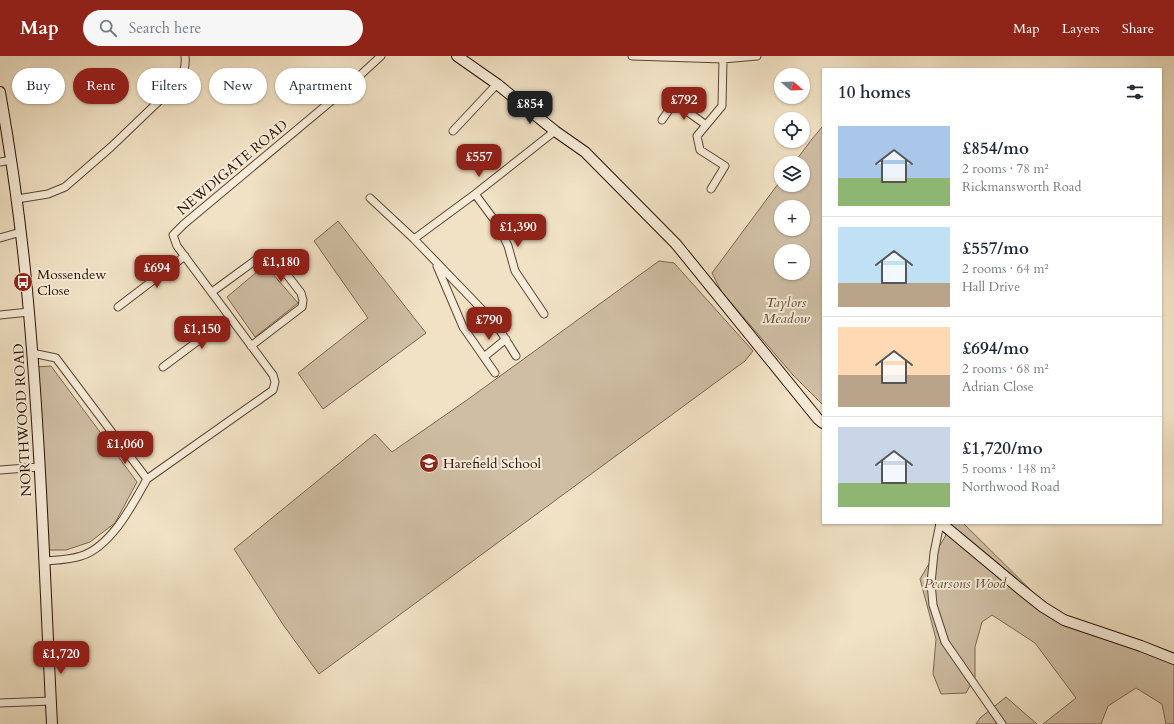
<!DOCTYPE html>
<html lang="en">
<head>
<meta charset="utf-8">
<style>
  body { margin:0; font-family:Cardo,serif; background:#f6f6f7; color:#1f2937; height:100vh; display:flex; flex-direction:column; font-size:15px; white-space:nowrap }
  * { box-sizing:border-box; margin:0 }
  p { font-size:13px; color:#747a83 }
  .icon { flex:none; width:22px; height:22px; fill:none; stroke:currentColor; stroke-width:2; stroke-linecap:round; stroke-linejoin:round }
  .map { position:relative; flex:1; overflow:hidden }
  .details { position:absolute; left:822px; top:12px; width:340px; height:456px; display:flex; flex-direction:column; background:#fff; border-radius:0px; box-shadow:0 1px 3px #0004 }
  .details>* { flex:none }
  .top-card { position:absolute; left:12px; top:12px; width:380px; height:36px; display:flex; gap:8px }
  .needle { width:26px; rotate:109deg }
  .tools { position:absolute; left:774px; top:12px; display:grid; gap:8px }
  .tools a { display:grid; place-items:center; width:36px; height:36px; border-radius:50%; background:#fff; box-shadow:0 1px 3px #0004; font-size:20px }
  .price { position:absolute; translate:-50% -34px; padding:0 9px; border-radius:8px; background:#8f2418; color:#fff; font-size:13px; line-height:26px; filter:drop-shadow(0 1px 2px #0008) }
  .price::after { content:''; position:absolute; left:50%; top:24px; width:12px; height:9px; margin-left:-6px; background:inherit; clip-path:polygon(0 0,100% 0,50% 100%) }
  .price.current { background:#222; color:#fff }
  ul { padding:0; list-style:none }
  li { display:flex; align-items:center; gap:12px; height:100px; padding:0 16px }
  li+li { border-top:1px solid #e0e1e3 }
  li span { display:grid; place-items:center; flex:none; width:112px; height:80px; border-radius:0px; color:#555 }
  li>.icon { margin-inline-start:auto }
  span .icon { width:48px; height:48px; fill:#fffc; stroke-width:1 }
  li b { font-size:17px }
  h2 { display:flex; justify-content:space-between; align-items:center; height:48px; padding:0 16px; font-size:17px }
  .tag { padding:0 14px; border-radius:18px; background:#fff; box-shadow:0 1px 3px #0004; font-size:14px; line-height:36px }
  .tag.current { background:#8f2418; color:#fff }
  header { display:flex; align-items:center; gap:24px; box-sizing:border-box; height:56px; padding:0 20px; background:#8f2418; color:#fff }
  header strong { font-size:19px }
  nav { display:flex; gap:22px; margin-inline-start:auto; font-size:14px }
  .search { width:280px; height:36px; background:#f6f6f7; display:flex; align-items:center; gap:10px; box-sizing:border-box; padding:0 14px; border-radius:22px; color:#747a83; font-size:15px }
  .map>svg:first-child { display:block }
  .green { fill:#cfbea4; stroke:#7d6653; fill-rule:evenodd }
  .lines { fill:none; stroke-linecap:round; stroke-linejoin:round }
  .street-casing { stroke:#5c4433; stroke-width:9 }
  .secondary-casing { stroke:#2b0f02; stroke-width:12 }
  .street { stroke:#f6ecd9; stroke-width:7 }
  .secondary { stroke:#f6ecd9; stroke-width:10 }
  .labels { text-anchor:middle; stroke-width:4; stroke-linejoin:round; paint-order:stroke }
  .street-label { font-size:14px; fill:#2b0f02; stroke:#f6ecd9 }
  .poi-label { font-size:14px; fill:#2b0f02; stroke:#f6ecd9; text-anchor:start }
  .park-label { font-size:14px; font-style:italic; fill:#644c3b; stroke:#f6ecd9 }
</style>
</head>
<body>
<header>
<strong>Map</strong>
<div class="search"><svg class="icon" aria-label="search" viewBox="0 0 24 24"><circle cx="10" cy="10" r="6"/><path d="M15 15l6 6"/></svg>Search here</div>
<nav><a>Map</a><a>Layers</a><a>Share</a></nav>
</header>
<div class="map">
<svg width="1174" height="668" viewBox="0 0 1174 668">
  <rect width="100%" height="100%" fill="#f1e2c5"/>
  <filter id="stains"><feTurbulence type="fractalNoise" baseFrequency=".005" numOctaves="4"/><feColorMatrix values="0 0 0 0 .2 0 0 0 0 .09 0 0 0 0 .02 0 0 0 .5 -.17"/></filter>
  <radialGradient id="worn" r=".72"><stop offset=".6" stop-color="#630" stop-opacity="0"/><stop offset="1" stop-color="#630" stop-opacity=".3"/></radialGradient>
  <path class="green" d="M 823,70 L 823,349 L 793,319 L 721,235 L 712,217 L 781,124 L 781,129 L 803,129 L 803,107 L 794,107 L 812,83 ZM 781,151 L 803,151 L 803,173 L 781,173 ZM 781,195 L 803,195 L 803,217 L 781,217 Z
    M 338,165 L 426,277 L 323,353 L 298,317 L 368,262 L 314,185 Z
    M 659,205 L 674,207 L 753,295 L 745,305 L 319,618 L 284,570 L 234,493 L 375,378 L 392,396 L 467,344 Z
    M 265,209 L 298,247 L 255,281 L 227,241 Z
    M 51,310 L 137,426 L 115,467 L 90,486 L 66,494 L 45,494 L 35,311 Z
    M 934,467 L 963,467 L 1063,566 L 1174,605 L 1174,668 L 1166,668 L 1162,648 L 1136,632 L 1108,650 L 1101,668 L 1043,668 L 1076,642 L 1035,587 L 992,559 L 982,566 L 975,591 L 975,621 L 966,637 L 941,638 L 933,618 L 936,583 L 920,523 L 946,479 Z
    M 1006,641 L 1037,668 L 976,668 L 980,662 Z"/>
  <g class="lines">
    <g class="street-casing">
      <path id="street" d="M 632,0 L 723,3 L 757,0
        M 662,64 L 671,51 L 681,51 L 706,69
        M 453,75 L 497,28
        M 0,106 L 12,104
        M 711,133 L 725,110 L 700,94 L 697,80 L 722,50 L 723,3
        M 475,138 L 498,169 L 508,190 L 515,215 L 544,258
        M 370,142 L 414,183 L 496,268 L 516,300
        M 17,143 L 48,138 L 65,131 L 111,91 L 180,25 C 184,17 186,9 185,0
        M 0,182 L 21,176
        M 414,183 L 475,138 L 555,75
        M 437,210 L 463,271 L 495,317
        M 212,236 L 260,201 L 265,199 L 274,202 L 301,237 L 303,244 L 302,251 L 251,290
        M 118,251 L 185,200
        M 0,259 L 29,256
        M 32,297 L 56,302 L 147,423 C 133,448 111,491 81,500 C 70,504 56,504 44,505
        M 484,301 L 506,283
        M 163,311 L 230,261
        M 0,414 L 39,411
        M 147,423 L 273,334 L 275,326 L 273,319 L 177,190 L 173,179 L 184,168 L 342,36 L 381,0
        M 940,467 L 934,497 L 931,527 L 933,549 L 945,586 L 1002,668
        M 0,647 L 51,645"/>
    </g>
    <g class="secondary-casing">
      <path id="secondary" d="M 457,0 L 497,28 L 555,75 L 585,96 L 676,188 L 818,363 L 823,367
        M 0,36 C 13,110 23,183 29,257 C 41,394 45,531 52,668
        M 941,467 L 1019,532 L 1043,551 L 1064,564 L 1141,590 L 1174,603"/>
    </g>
    <use href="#street" class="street"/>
    <use href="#secondary" class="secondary"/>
  </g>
  <defs>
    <g id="bus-disc" transform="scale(1)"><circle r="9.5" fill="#8f2418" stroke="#f6ecd9"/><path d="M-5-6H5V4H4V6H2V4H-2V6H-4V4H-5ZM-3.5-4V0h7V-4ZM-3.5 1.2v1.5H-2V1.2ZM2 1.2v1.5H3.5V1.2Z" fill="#fff"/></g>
    <g id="school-disc" transform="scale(1)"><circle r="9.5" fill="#8f2418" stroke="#f6ecd9"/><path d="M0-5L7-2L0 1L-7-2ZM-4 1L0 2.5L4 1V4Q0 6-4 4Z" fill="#fff"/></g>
  </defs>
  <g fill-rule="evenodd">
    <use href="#bus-disc" x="23" y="226"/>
    <use href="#school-disc" x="429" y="407"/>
  </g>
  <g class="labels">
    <g class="street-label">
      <text transform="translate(232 111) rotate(-40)" y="5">NEWDIGATE ROAD</text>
      <text transform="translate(22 364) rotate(-93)" y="5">NORTHWOOD ROAD</text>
    </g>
    <g class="poi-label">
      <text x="37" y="223">Mossendew<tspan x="37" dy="16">Close</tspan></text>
      <text x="443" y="412">Harefield School</text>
    </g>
    <g class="park-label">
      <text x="786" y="251">Taylors<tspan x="786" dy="16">Meadow</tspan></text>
      <text x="965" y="532">Pearsons Wood</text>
    </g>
  </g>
  <rect width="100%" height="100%" filter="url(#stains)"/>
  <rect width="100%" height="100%" fill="url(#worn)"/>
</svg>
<div class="tools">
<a><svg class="needle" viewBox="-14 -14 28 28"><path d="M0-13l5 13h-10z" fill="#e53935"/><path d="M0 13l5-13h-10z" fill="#747a83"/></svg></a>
<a><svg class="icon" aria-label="locate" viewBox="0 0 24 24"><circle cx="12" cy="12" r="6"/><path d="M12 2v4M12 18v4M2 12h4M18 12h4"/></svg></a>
<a><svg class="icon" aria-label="layers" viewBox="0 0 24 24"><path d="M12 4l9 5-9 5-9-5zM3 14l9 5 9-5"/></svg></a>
<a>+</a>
<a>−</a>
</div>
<b class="price" style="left:684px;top:65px">£792</b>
<b class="price current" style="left:530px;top:69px">£854</b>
<b class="price" style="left:479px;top:122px">£557</b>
<b class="price" style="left:518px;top:192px">£1,390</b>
<b class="price" style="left:281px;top:227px">£1,180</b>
<b class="price" style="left:157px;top:233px">£694</b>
<b class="price" style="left:489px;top:285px">£790</b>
<b class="price" style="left:202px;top:294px">£1,150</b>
<b class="price" style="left:125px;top:409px">£1,060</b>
<b class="price" style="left:61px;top:619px">£1,720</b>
<div class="top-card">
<a class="tag">Buy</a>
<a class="tag current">Rent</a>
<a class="tag">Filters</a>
<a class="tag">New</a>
<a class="tag">Apartment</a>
</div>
<section class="details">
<h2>10 homes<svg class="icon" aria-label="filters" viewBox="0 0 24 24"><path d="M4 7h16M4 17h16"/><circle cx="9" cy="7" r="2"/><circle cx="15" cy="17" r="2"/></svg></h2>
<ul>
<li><span style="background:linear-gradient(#a9c7e8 65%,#8fb573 0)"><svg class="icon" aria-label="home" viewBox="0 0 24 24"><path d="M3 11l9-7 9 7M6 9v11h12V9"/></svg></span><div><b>£854/mo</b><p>2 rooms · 78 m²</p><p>Rickmansworth Road</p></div></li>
<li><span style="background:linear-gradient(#bfe0f5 70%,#b9a48a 0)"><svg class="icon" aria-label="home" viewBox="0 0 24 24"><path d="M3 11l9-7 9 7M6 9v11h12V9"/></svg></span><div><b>£557/mo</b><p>2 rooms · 64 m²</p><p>Hall Drive</p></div></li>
<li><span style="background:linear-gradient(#ffd9b3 60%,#b9a48a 0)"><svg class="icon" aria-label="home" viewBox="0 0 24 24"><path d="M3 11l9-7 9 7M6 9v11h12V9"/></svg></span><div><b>£694/mo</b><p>2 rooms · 68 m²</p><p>Adrian Close</p></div></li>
<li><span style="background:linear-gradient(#c9d6e8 70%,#8fb573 0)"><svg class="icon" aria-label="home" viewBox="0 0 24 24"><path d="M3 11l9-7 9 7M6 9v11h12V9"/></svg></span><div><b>£1,720/mo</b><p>5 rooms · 148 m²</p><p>Northwood Road</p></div></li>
</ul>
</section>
</div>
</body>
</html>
